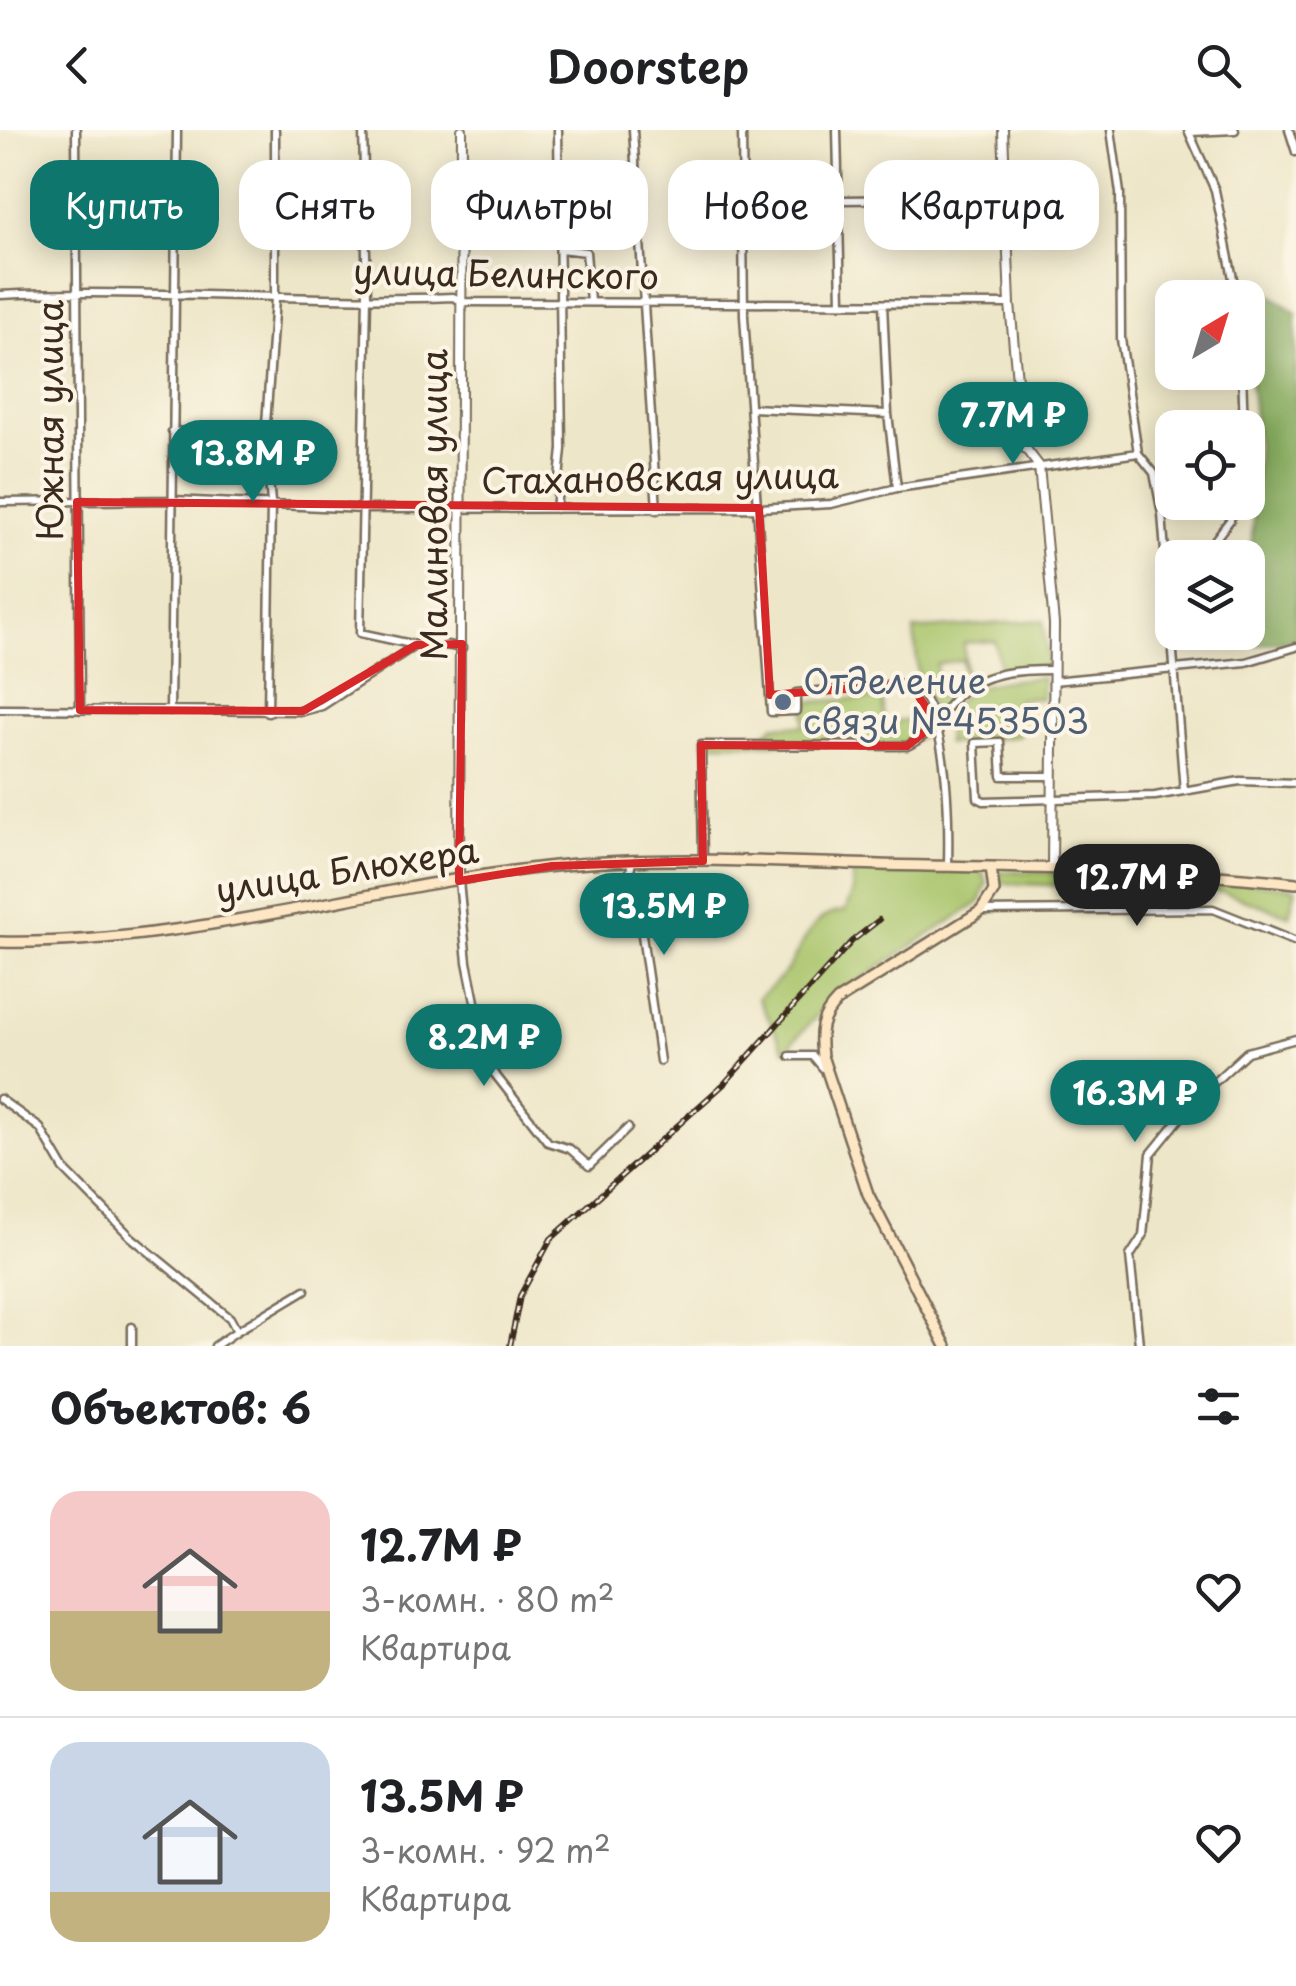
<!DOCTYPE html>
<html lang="ru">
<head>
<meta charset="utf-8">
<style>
  body { margin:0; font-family:"Playpen Sans",sans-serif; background:#f6f6f6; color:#202124; height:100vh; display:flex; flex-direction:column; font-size:38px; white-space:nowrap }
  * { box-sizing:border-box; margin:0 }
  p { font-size:32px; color:#757577 }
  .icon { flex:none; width:55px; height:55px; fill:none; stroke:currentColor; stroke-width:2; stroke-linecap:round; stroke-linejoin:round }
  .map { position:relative; height:1216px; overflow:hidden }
  .side { display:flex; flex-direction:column; background:#fff; flex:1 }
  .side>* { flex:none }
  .guide { position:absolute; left:30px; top:30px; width:1238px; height:90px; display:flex; gap:20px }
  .needle { width:65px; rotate:38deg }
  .tools { position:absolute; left:1155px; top:150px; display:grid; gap:20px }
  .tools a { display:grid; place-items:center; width:110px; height:110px; border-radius:20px; background:#fff; box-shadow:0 5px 25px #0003; font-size:50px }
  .price { position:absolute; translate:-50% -85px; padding:0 22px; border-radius:35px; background:#0f766e; color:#fff; font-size:32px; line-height:65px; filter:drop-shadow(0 2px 5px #0008) }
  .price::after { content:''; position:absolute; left:50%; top:60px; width:30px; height:22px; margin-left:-15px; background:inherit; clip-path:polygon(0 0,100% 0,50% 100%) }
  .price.on { background:#222; color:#fff }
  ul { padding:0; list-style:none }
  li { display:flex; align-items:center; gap:30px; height:250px; padding:0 50px }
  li+li { border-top:2px solid #e0e0e0 }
  li span { display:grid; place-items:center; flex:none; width:280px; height:200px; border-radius:30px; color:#555 }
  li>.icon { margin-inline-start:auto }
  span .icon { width:120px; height:120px; fill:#fffc; stroke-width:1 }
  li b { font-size:42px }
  h2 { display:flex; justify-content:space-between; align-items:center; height:120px; padding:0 50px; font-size:42px }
  .tag { padding:0 35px; border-radius:30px; background:#fff; box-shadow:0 5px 25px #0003; font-size:35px; line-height:90px }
  .tag.on { background:#0f766e; color:#fff }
  header { display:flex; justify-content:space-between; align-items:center; height:130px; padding:0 50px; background:#fff; font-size:45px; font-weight:600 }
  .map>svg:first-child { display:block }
  .green { fill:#a8c46b; stroke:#727744; stroke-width:2.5 }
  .forest { fill:#86aa5f; stroke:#606a3e; stroke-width:2.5 }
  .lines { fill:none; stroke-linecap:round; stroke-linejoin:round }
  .minor-casing { stroke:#796c5a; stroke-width:11 }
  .tertiary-casing { stroke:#796c5a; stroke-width:12 }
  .secondary-casing { stroke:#796c5a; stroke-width:14 }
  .minor { stroke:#fff; stroke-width:6 }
  .tertiary { stroke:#fff; stroke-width:8 }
  .secondary { stroke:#fce6c4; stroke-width:9 }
  .rail-casing { stroke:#3b2a1e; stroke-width:6 }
  .rail { stroke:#fcf5e5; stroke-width:2.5; stroke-dasharray:8; stroke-linecap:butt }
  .marked { fill:none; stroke:#d62828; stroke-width:8; stroke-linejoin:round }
  .service-dot { fill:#5c6f8a; stroke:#fcf5e5; stroke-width:4 }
  .labels { text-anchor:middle; stroke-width:8; stroke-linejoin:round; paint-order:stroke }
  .street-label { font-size:35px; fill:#3b2a1e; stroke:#fcf5e5 }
  .service-label { font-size:35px; fill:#4e5e75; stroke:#fcf5e5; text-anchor:start }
</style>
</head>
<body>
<header><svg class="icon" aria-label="back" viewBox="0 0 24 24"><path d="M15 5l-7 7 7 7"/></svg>Doorstep<svg class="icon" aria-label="search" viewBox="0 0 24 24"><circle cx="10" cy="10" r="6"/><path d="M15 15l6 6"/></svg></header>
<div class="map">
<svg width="1296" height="1216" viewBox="0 0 1296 1216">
  <rect width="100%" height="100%" fill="#fcf5e5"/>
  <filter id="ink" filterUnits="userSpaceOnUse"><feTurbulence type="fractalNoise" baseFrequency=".01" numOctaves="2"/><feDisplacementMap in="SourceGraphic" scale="20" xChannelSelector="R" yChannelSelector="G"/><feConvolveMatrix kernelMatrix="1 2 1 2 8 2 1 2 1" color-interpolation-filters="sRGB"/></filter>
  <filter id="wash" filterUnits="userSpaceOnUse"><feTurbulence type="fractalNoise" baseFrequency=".0048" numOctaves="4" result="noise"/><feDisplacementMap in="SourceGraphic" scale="40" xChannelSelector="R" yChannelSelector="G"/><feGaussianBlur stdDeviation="2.25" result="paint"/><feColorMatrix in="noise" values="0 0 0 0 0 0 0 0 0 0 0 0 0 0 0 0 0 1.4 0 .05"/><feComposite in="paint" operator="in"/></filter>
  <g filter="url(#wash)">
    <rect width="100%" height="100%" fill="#ede6c8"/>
    <path class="green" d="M 1043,490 L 1048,536 L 1000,540 L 995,511 L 964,513 L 965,558 L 962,530 L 936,534 L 939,565 L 954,566 L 936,584 L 919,555 L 914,500 Z
      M 1043,547 L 1042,568 L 1018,569 L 1019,606 L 947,614 C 941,551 995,552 1043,547 Z
      M 882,568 L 884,592 L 914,590 L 930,594 L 928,604 L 906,614 L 705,613 L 705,606 L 766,603 L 775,595 L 804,596 L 805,572 Z
      M 853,739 L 981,740 L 987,752 L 980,772 L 836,865 L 785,920 L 758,868 C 767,860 780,851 787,840 C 804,814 811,783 845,781 L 853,762 Z
      M 1016,741 L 1231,750 L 1296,758 L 1289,785 L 1223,762 L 997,753 L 1001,742 Z"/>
    <path class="forest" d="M 1268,163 L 1296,183 L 1296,509 L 1257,515 L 1250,445 L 1257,316 L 1248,230 L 1248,168 Z"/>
  </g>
  <g filter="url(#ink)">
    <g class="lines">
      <g class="minor-casing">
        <path id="minor" d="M 76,0 L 80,580
          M 363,0 L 367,166 L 360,503 L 416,515
          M 633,0 L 657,380
          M 742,0 L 744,186 L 771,582 L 796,581 L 796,563 L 910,553 C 950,579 949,692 948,736
          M 837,0 L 841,173
          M 1111,0 L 1120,63 L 1121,209 L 1138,323 L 1154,343 L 1162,384 L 1184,661
          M 1188,0 L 1215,60 L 1237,168
          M 1289,0 L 1296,22
          M 1191,2 L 1235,0
          M 841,70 L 1006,68
          M 560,119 L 586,122 L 590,172
          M 0,165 C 151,158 302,173 453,167 L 464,172 L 1010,174
          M 883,174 L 888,284 L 897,358
          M 1242,242 L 1244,298
          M 751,278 L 888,284
          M 172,301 L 265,308
          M 0,372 L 174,370 L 364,379 L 759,378 L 831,374 L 897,358 L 1138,323
          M 556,379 L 562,319 L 558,0
          M 1201,428 L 1230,390 L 1234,372
          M 1053,551 L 1246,532 L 1296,517
          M 0,579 L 303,581 L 322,576 L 416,515 L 431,512 L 462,518
          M 170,581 L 177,0
          M 268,583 L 271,372 L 265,308 L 275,169 L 275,0
          M 1052,646 L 1002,646 L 1000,612 L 975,613 L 978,668 L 984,671 L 1155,666 L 1240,651 L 1296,653
          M 632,731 L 628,754 L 642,805 L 660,931
          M 703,731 L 701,615 L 907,616 C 936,602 935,589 956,567 C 981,542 1018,540 1052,540
          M 459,751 L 467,832 L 486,926 L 494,943 L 548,1012 L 570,1019 L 589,1036 L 628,998
          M 981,781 L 1213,779 L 1296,812
          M 790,926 L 813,926 L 823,938
          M 0,969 L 40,998 L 64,1039 L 131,1107 L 230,1188 L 237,1201 L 215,1216
          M 237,1201 L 305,1160
          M 1139,1214 L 1130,1126 L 1143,1106 L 1151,1024 L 1195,970 L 1247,922 L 1296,909
          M 132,1216 L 132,1197"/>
      </g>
      <g class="tertiary-casing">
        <path id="tertiary" d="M 1003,0 L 1010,174 L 1023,315 L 1039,336 L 1054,494 L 1052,738
          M 459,751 L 462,0"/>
      </g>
      <g class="secondary-casing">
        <path id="secondary" d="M 0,812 C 186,816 370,755 555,736 C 662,725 772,732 880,735 C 1019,738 1158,738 1296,753
          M 946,1216 L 868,1064 L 822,926 C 819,902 820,888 838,870 L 981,781 L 994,761 L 991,737"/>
      </g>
      <use href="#minor" class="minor"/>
      <use href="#tertiary" class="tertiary"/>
      <use href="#secondary" class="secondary"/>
      <g class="rail-casing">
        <path id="rail" d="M 510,1216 L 520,1166 L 551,1109 L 724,954 L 852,811 L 879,790"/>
      </g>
      <use href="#rail" class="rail"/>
    </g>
  </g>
  <path class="marked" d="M 77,372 L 759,378 L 770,565 L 910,553 L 936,593 L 907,616 L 701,615 L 703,731 L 552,736 L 459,751 L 462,514 L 416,515 L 303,581 L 80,580 Z"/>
  <circle class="service-dot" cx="783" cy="572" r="10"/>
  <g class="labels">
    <g class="street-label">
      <text transform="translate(506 145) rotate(1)" y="12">улица Белинского</text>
      <text transform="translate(51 290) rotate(-90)" y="12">Южная улица</text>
      <text transform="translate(660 349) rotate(-1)" y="12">Стахановская улица</text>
      <text transform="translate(435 375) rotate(-90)" y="12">Малиновая улица</text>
      <text transform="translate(347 741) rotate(-9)" y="12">улица Блюхера</text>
    </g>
    <g class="service-label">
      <text x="803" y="564">Отделение<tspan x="803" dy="40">связи №453503</tspan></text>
    </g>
  </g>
</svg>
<div class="tools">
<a><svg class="needle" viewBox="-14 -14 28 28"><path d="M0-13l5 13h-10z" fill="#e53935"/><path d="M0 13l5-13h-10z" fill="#757577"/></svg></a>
<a><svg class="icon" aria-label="locate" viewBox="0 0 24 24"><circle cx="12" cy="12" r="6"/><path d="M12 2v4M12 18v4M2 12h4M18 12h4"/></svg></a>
<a><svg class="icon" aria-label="layers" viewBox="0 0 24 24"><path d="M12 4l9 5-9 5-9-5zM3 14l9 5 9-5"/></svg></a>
</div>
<b class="price" style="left:1013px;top:337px">7.7M ₽</b>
<b class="price" style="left:253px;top:375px">13.8M ₽</b>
<b class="price on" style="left:1137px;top:799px">12.7M ₽</b>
<b class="price" style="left:664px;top:828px">13.5M ₽</b>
<b class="price" style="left:484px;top:959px">8.2M ₽</b>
<b class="price" style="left:1135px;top:1015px">16.3M ₽</b>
<div class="guide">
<a class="tag on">Купить</a>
<a class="tag">Снять</a>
<a class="tag">Фильтры</a>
<a class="tag">Новое</a>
<a class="tag">Квартира</a>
</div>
</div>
<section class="side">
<h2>Объектов: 6<svg class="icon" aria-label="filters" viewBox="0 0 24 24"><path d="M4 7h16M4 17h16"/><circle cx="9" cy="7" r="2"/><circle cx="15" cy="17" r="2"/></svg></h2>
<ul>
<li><span style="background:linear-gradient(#f6c9c9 60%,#c2b280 0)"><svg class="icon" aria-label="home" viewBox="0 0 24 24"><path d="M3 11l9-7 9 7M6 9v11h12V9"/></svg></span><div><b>12.7M ₽</b><p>3-комн. · 80 m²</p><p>Квартира</p></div><svg class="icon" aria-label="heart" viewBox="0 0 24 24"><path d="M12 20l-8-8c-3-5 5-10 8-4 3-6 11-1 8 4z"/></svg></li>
<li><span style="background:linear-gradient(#c9d6e8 75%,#c2b280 0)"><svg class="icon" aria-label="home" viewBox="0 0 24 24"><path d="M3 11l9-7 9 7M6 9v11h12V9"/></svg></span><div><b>13.5M ₽</b><p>3-комн. · 92 m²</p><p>Квартира</p></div><svg class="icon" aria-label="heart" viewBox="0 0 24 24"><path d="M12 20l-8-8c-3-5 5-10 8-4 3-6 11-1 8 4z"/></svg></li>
</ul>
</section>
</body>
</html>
